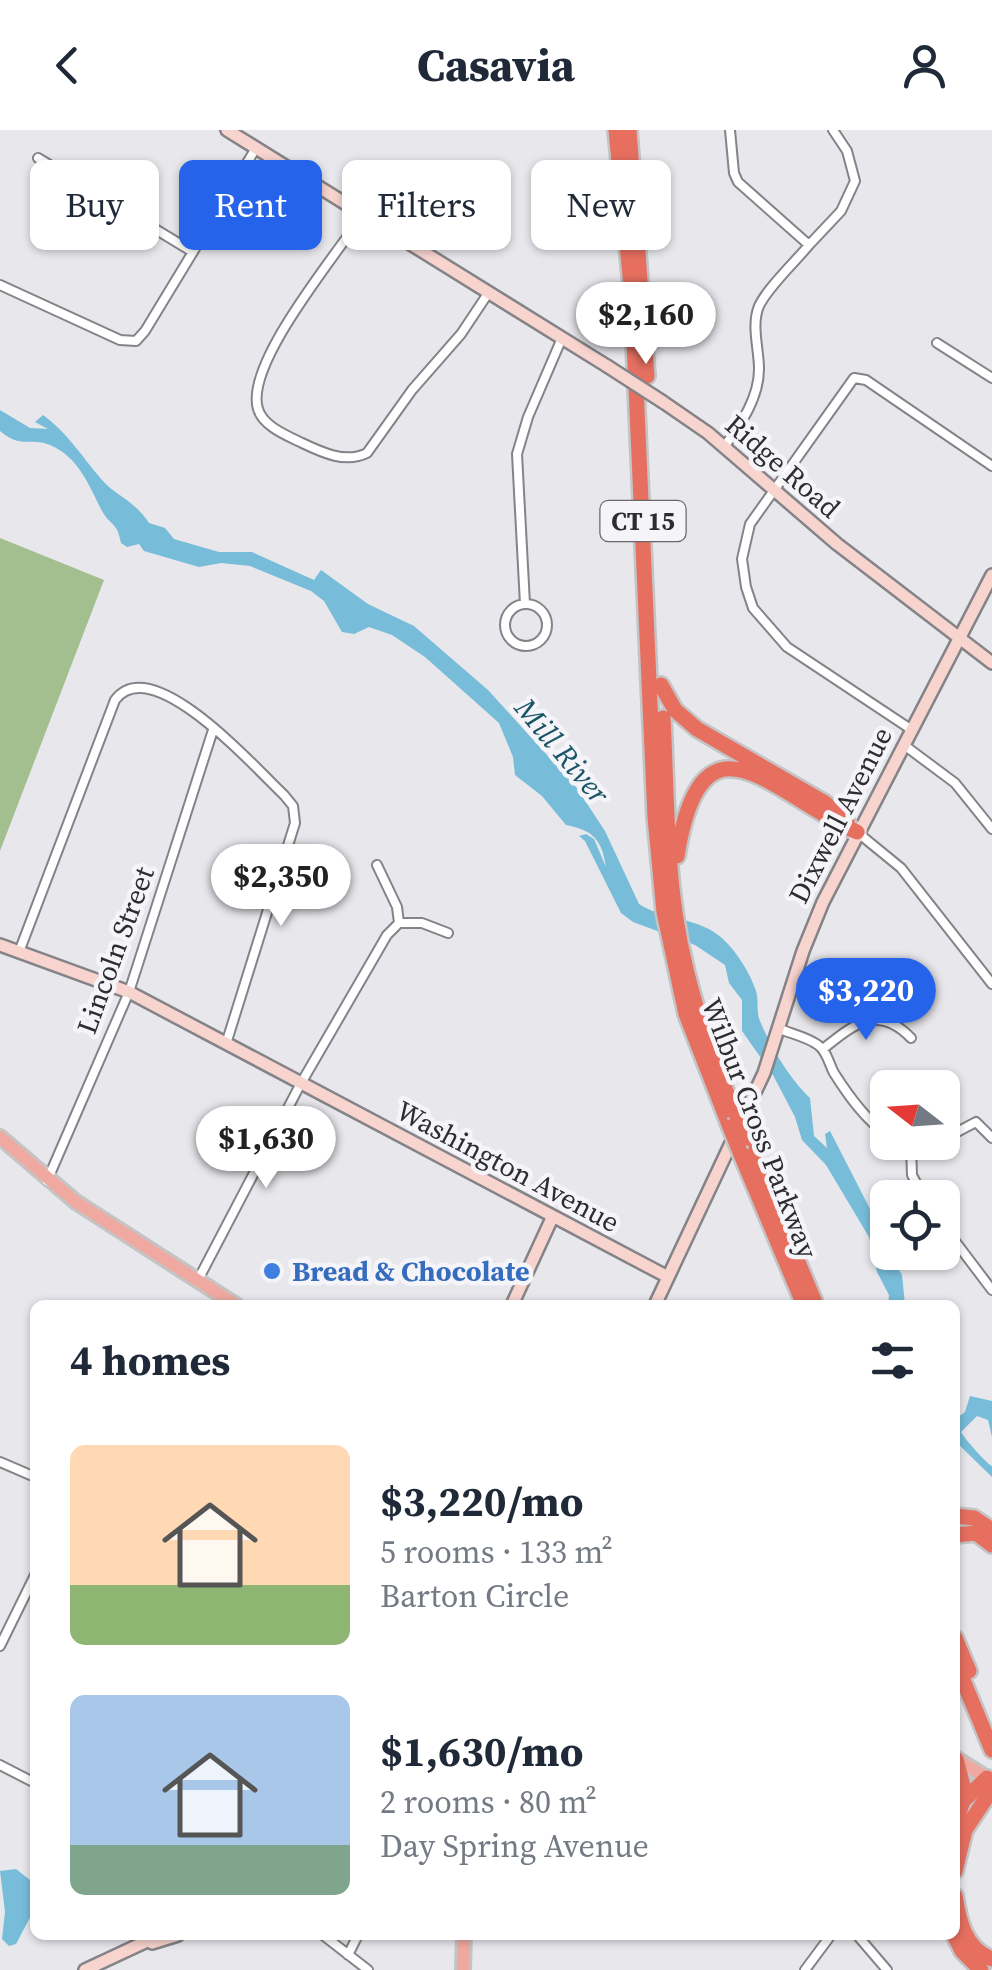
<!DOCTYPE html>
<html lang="en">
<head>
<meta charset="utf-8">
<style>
  body { margin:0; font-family:"Source Serif 4",serif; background:#f6f6f7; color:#1f2937; height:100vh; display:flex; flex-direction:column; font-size:38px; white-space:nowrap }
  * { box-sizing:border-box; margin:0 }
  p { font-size:32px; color:#747a83 }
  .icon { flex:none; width:55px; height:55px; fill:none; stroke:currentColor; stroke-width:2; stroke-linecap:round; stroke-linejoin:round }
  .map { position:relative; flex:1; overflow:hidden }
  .details { position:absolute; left:30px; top:1170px; width:930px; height:640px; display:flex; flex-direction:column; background:#fff; border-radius:15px; box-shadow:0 2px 8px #0004 }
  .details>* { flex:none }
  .top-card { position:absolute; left:30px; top:30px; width:932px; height:90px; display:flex; gap:20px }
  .needle { width:65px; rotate:287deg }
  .fabs { position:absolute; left:870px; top:940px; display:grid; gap:20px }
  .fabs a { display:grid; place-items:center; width:90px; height:90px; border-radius:15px; background:#fff; box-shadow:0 2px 8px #0004; font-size:50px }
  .price { position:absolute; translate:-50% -85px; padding:0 22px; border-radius:35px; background:#fff; color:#222; font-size:32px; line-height:65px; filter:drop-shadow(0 2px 5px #0008) }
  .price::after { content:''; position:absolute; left:50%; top:60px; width:30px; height:22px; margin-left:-15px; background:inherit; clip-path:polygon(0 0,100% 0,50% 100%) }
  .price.active { background:#2563eb; color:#fff }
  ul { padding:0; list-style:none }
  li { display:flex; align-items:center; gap:30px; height:250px; padding:0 40px }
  li span { display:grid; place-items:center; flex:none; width:280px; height:200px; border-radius:15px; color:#555 }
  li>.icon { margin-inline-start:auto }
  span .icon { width:120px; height:120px; fill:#fffc; stroke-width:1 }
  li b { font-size:42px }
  h2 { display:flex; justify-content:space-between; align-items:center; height:120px; padding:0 40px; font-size:42px }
  .chip { padding:0 35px; border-radius:15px; background:#fff; box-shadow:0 2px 8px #0004; font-size:35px; line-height:90px }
  .chip.active { background:#2563eb; color:#fff }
  header { display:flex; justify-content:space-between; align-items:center; height:130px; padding:0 40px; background:#fff; font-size:45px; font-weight:800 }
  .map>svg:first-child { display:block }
  .green { fill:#a3bf8f }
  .water { fill:#77bdd9 }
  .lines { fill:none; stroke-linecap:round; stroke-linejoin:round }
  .street-casing { stroke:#838388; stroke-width:12 }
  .secondary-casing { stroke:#838388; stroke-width:16 }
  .primary-casing { stroke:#c4c4c5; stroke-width:18 }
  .highway-casing { stroke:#c4c4c5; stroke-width:20 }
  .street { stroke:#fff; stroke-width:8 }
  .secondary { stroke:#f8d4cf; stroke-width:11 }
  .primary { stroke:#f0a9a0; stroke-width:12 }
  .highway { stroke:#e66f60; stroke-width:15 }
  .secondary-bridge-casing { stroke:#838388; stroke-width:16; stroke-linecap:butt }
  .highway-bridge-casing { stroke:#c4c4c5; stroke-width:20; stroke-linecap:butt }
  .secondary-bridge { stroke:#f8d4cf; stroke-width:11 }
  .highway-bridge { stroke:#e66f60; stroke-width:15 }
  .shop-dot { fill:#3f7fe0; stroke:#f4f4f9; stroke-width:4 }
  .labels { text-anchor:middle; stroke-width:9; stroke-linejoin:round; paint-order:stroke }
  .shield { fill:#f4f4f9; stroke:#69696c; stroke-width:2.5 }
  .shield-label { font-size:25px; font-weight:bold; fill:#2d2d2f }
  .street-label { font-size:28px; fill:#2d2d2f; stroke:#f4f4f9 }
  .shop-label { font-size:28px; font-weight:bold; fill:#366cbe; stroke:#f4f4f9; text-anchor:start }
  .water-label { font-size:30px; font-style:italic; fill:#1a5467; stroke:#f4f4f9 }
</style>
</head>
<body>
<header><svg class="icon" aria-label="back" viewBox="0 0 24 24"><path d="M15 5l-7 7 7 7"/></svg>Casavia<svg class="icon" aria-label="person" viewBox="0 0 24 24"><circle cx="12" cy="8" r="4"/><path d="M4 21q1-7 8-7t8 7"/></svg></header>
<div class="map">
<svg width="992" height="1840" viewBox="0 0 992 1840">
  <rect width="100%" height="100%" fill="#e7e7ec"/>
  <path class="green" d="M 0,408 L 104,450 L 0,721 Z"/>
  <path class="water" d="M 0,280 L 30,298 L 48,299 L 35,292 L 43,285 C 68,303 82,327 102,350 C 116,366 134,370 149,393 L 165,398 L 174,409 L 219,422 L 252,422 L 314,450 L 321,440 L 368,474 L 414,496 L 488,560 L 576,657 L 605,701 L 639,774 C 665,791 700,787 723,809 C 737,822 750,843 756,861 C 759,871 756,882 760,891 C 771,918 790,949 810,968 L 814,1006 L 827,1018 L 825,1004 L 830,1001 L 868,1075 L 888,1122 L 902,1145 L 905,1175 L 888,1175 L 889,1165 L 877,1142 L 869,1107 L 826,1035 L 802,1010 L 795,987 L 773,945 L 742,901 L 742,870 L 729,853 L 725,835 L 695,815 L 633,792 L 621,783 L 585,711 L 579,706 L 586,704 L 594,709 L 606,737 C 602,710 593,700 566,695 L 542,666 L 515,645 L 513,627 L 499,593 L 425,527 L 392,505 L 369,497 L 354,504 L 342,502 L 324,471 L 311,461 L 250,436 L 221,433 L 199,437 L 144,421 L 139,414 L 127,417 L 121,413 C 117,391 111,397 102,381 C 89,356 79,327 50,315 C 30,307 21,319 0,301 Z
    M 970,1266 L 992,1271 L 992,1307 L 988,1290 L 977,1286 L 961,1302 C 964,1308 986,1333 992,1336 L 992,1347 L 955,1311 L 955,1289 L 965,1282 Z
    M 16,1739 L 30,1750 L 35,1778 L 16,1814 L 9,1816 L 2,1809 L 5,1782 L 0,1741 Z"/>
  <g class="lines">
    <g class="street-casing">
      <path id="street" d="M 730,0 L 734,43 L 738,52 L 809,115 L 841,81 L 855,51 L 847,21 L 833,0
        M 38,28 L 193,122
        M 364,83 C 338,123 244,234 258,279 C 263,296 286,305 300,312 C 321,322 345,334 367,323 L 412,260 L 461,204 L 489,162
        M 0,155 L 120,210 L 136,211 L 145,201 L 256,18
        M 937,213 L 992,248
        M 724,317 C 741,294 759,268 759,239 C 759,219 751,195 759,176 C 768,157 795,132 809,115
        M 525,474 L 517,324 L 528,287 L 562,208
        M505 495a21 21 0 1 1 42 0a21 21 0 1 1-42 0Z
        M 912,600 L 787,517 L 753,478 L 746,457 L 742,429 L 750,394 L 854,248 L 866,250 L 992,336
        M 904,615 L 955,653 L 992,699
        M 857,702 L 901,738 L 992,854
        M 377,735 L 397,777 L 399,793
        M 19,822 L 115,570 C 152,520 256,639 284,665 L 293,676 L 295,693 L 226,914
        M 780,899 C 792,904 807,907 818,915 C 827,921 829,934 834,943 C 848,965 866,991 888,1005
        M 823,919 C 854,894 878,874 911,908
        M 942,1010 L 976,992 L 992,1008
        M 902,1012 L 911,1016 L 934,1012
        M 911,1016 L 912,1045 L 924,1068
        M 47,1051 L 129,862 L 213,600
        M 942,1094 L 992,1160
        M 198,1150 L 300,955 L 387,805 L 399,793 L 422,793 L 448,803
        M 0,1332 L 35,1347
        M 0,1516 L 35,1445
        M 0,1635 L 35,1653
        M 323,1805 L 368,1840
        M 857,1805 L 887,1840
        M 348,1825 L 358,1805
        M 805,1840 L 831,1805"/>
    </g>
    <g class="secondary-casing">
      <path id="secondary" d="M 227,0 L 607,236
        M 663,272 L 708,303 L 837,414 L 992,533
        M 0,815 L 129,862 L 668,1147
        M 512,1175 L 552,1088
        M 655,1175 L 764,943 L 803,821 L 823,772 L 992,445
        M 152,1813 L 178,1805
        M 85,1840 L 160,1805"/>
    </g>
    <g class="primary-casing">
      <path id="primary" d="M 0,1007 L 76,1072 L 236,1175
        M 955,1628 L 992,1651
        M 463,1840 L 464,1805"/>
    </g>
    <g class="highway-casing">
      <path id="highway" d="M 616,0 L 632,167 L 655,687 L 664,782 L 686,884 L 730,997
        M 629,0 L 647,246
        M 661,555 L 675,580 L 697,599 L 825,673 L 847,692
        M 663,588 C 666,645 666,703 672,759 C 680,835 703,906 732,976
        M 677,726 C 702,570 771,663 857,702
        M 746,1008 L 816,1175
        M 740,1022 L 804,1175
        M 955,1386 L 974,1388 L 992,1400
        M 955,1405 L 976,1403 L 992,1415
        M 955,1508 L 969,1541
        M 955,1531 L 992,1620
        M 956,1629 L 963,1656 L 963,1671
        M 955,1695 L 963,1671 L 987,1648
        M 955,1741 L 965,1700 L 992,1659
        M 955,1766 C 959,1791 965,1819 992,1829
        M 954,1805 L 962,1821 L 981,1840"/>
    </g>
    <use href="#street" class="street"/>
    <use href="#secondary" class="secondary"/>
    <use href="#primary" class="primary"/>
    <use href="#highway" class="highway"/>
    <g class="secondary-bridge-casing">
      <path id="secondary-bridge" d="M 607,236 L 663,272"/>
    </g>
    <g class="highway-bridge-casing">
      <path id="highway-bridge" d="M 736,984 L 746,1008
        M 730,997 L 740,1022"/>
    </g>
    <use href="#secondary-bridge" class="secondary-bridge"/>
    <use href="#highway-bridge" class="highway-bridge"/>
  </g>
  <circle class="shop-dot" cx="272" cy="1141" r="10"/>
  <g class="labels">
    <rect class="shield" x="600.5" y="371" width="85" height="40" rx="8"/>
    <g class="shield-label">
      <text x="643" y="400">CT 15</text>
    </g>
    <g class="street-label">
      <text transform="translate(783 336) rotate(41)" y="10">Ridge Road</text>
      <text transform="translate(840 685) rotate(-63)" y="10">Dixwell Avenue</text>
      <text transform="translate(115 820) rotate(-70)" y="10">Lincoln Street</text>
      <text transform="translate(760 998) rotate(69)" y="10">Wilbur Cross Parkway</text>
      <text transform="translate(508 1036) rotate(28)" y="10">Washington Avenue</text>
    </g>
    <g class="shop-label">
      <text x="292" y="1151">Bread &amp; Chocolate</text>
    </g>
    <g class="water-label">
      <text transform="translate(562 621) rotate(50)" y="10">Mill River</text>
    </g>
  </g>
</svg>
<div class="fabs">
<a><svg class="needle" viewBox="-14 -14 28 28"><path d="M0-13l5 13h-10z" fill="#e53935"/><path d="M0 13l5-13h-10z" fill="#747a83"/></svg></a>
<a><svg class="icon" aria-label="locate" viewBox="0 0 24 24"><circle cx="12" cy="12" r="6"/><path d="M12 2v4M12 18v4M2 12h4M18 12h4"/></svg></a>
</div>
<b class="price" style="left:646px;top:237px">$2,160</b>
<b class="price" style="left:281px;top:799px">$2,350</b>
<b class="price active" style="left:866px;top:913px">$3,220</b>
<b class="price" style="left:266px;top:1061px">$1,630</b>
<div class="top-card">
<a class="chip">Buy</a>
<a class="chip active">Rent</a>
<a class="chip">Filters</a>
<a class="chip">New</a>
</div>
<section class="details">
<h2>4 homes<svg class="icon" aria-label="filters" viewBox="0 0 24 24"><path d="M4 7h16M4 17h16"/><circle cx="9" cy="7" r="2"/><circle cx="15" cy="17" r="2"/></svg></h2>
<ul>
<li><span style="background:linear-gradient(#ffd9b3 70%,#8fb573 0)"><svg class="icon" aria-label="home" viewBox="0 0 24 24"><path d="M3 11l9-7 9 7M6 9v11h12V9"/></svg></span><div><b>$3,220/mo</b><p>5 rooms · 133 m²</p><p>Barton Circle</p></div></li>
<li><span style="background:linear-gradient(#a9c7e8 75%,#7fa58c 0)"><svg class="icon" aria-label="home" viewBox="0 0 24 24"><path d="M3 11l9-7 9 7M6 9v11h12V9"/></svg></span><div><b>$1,630/mo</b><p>2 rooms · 80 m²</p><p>Day Spring Avenue</p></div></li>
</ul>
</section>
</div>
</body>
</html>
